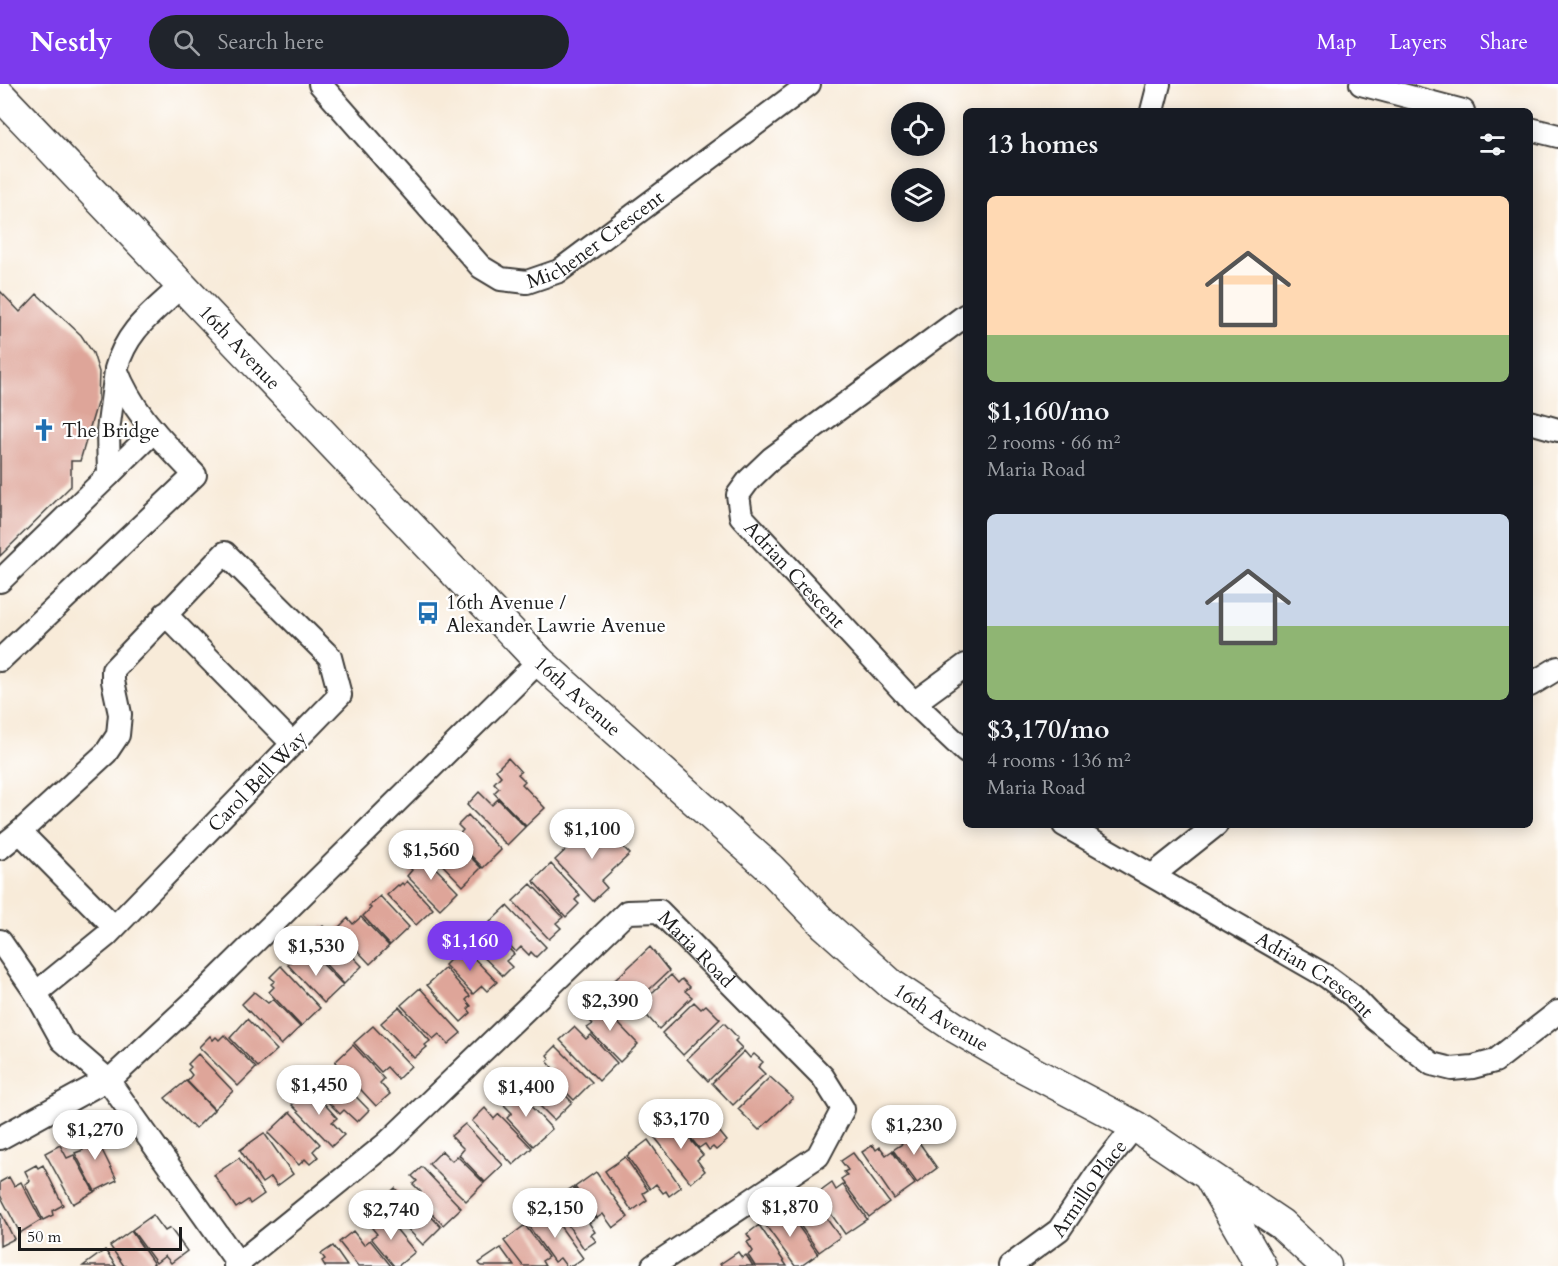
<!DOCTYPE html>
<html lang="en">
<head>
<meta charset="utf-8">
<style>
  body { margin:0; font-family:Cardo,serif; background:#20242c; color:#f1f3f6; height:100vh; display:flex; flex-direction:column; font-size:22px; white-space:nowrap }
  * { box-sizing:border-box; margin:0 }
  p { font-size:20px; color:#9ea1a6 }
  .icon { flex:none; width:33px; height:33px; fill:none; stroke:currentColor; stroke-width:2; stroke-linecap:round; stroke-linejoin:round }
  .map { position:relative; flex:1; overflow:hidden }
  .drawer { position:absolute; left:963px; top:24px; width:570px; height:720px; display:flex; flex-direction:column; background:#171b24; border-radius:9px; box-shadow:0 3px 15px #0003 }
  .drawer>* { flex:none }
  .tools { position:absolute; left:891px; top:18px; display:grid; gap:12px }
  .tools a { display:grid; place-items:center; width:54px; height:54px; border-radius:50%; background:#171b24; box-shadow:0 3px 15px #0003; font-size:30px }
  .scale { position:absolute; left:18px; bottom:15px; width:164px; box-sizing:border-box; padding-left:6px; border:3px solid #1c1c1c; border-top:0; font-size:16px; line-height:21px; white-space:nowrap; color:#1c1c1c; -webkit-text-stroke:4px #fff; paint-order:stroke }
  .price { position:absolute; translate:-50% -51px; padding:0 14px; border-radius:21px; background:#fff; color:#222; font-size:20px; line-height:39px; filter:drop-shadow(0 2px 3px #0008) }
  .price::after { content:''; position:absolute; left:50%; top:36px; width:18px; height:14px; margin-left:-9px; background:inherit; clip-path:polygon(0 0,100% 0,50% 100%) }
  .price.active { background:#7c3aed; color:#fff }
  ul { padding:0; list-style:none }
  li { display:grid; align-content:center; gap:12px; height:318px; padding:0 24px }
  li span { display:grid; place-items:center; height:186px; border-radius:9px; color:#555 }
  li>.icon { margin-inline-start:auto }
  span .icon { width:108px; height:108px; fill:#fffc; stroke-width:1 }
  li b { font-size:26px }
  h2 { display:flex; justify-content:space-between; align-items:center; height:72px; padding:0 24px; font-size:26px }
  header { display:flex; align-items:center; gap:36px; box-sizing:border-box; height:84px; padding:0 30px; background:#7c3aed; color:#fff }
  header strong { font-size:28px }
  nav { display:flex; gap:33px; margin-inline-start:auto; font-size:21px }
  .search { width:420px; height:54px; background:#20242c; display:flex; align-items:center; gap:15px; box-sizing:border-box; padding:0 21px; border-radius:33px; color:#9ea1a6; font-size:22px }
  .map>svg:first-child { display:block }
  .building { fill:#dea599 }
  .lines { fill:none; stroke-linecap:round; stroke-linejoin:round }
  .minor-casing { stroke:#3d3b38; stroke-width:26 }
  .major-casing { stroke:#3d3b38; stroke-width:33 }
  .minor { stroke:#fff; stroke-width:22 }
  .major { stroke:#fff; stroke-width:30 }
  .labels { text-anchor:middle; stroke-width:4.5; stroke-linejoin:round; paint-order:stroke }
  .street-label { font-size:20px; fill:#1c1c1c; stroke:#fff }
  .poi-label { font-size:20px; fill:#1c1c1c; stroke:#fff; text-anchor:start }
</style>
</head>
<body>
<header>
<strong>Nestly</strong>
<div class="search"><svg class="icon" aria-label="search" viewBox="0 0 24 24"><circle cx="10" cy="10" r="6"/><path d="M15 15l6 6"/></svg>Search here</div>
<nav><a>Map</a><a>Layers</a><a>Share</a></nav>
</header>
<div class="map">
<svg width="1558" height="1182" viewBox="0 0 1558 1182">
  <rect width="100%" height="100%" fill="#fff"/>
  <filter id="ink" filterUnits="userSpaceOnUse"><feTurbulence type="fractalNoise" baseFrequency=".0167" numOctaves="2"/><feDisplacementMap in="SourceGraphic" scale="12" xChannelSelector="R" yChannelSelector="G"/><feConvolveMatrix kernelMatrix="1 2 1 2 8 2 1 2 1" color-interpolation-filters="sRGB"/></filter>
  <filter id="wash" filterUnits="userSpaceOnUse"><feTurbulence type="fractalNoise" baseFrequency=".008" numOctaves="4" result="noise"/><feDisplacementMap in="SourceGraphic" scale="24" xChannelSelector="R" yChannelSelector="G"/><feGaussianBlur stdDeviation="1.35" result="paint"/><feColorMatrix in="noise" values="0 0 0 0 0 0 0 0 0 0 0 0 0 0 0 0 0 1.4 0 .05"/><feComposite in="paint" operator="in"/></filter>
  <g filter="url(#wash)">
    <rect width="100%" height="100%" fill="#f8ebd9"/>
    <g id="blocks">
      <path class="building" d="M 0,207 L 20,228 L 37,210 L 81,251 L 93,269 L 99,288 L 98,316 L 80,377 L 71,377 L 71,402 L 0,472 Z
        M 508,674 L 521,688 L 518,690 L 525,697 L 522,700 L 545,724 L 526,742 L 494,709 L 499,704 L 494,699 L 501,692 L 496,686 Z
        M 479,708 L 492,721 L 498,715 L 525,743 L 507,761 L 467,721 Z
        M 468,731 L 501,766 L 483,784 L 455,755 L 463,746 L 458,741 Z
        M 594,739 L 606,753 L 610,749 L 630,770 L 601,797 L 607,804 L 593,817 L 555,776 Z
        M 440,752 L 449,762 L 454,756 L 481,784 L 463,802 L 427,765 Z
        M 419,767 L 458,807 L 440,825 L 407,792 L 412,786 L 410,784 L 413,781 L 408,777 Z
        M 551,780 L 580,811 L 575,816 L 579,820 L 566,833 L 533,797 Z
        M 407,797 L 433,825 L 416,841 L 387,811 L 398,801 L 399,802 L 402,799 L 404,801 Z
        M 531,800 L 563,833 L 556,839 L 561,844 L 549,855 L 513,817 Z
        M 380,812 L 409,843 L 390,861 L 363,832 L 371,824 L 369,822 Z
        M 507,822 L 546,863 L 536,873 L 531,868 L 529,871 L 521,863 L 516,868 L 489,839 Z
        M 361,833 L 389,862 L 370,880 L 337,845 L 348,834 L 353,840 Z
        M 323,842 L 362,882 L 344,900 L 317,871 L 322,866 L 310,854 Z
        M 486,842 L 514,870 L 506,877 L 512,883 L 503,892 L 469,859 Z
        M 463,863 L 497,898 L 487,907 L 482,902 L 473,910 L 445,881 Z
        M 650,863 L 669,887 L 636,918 L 615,896 Z
        M 301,868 L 311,878 L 316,873 L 343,901 L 324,919 L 288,881 Z
        M 281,882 L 320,924 L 301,942 L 269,908 L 274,903 L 271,900 L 275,897 L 270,893 Z
        M 445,884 L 470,912 L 466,916 L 471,922 L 468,925 L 471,929 L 461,938 L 427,901 Z
        M 671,891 L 678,899 L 682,895 L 690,903 L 685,907 L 692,913 L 659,945 L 638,922 Z
        M 420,904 L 461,949 L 448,960 L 439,950 L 433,955 L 401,921 Z
        M 254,908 L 268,919 L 273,915 L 300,943 L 281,961 L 242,920 Z
        M 596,916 L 638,960 L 620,978 L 587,944 L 593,940 L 590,937 L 593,934 L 586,926 Z
        M 694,918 L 701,925 L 706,921 L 720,935 L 683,971 L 662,949 Z
        M 399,923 L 430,957 L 425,961 L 427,963 L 414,974 L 381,939 Z
        M 247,935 L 277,966 L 258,983 L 230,954 Z
        M 724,939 L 738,954 L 735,957 L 742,964 L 708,997 L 687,975 Z
        M 373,942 L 411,982 L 398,995 L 387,983 L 381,988 L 354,959 Z
        M 574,943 L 586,955 L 591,951 L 617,979 L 599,997 L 560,956 Z
        M 224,951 L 256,984 L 238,1002 L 199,963 L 210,952 L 213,956 L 216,953 L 219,956 Z
        M 353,961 L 384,995 L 380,999 L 390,1010 L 376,1022 L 335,978 Z
        M 556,962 L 592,998 L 574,1016 L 546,988 L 552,983 L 547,977 L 550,975 L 547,971 Z
        M 744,967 L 750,974 L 754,970 L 763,978 L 758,983 L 765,990 L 733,1021 L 712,999 Z
        M 198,970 L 233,1007 L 214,1025 L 187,997 L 192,991 L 188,986 L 191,983 L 188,980 Z
        M 330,986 L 369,1026 L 357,1038 L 344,1026 L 340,1030 L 313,1003 Z
        M 544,989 L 572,1018 L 554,1036 L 524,1006 Z
        M 770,993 L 793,1014 L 759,1046 L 738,1025 Z
        M 186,997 L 214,1026 L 195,1045 L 165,1014 Z
        M 513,1003 L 552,1045 L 533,1062 L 507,1034 L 512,1029 L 504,1021 L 507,1018 L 503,1013 Z
        M 310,1004 L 337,1034 L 332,1038 L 344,1051 L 332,1062 L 292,1021 Z
        M 695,1018 L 727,1057 L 716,1066 L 713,1063 L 709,1066 L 705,1060 L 699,1064 L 675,1035 Z
        M 485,1024 L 494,1035 L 499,1030 L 532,1064 L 513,1081 L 472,1037 Z
        M 290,1028 L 320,1060 L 313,1067 L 318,1073 L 310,1080 L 305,1075 L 299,1081 L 268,1049 Z
        M 673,1035 L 703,1071 L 697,1076 L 705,1087 L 691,1099 L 653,1051 Z
        M 465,1040 L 503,1081 L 485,1098 L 459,1071 L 464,1065 L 451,1052 Z
        M 909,1044 L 937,1084 L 917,1099 L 893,1066 L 902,1060 L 897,1053 Z
        M 98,1045 L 106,1062 L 101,1064 L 117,1096 L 95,1107 L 75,1069 L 83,1066 L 78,1056 Z
        M 264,1049 L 293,1090 L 277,1102 L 271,1093 L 262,1099 L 240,1066 Z
        M 648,1056 L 681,1103 L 669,1112 L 666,1107 L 663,1109 L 656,1100 L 650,1105 L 627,1072 Z
        M 60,1061 L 67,1074 L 74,1071 L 94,1108 L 73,1120 L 45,1069 Z
        M 873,1061 L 876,1066 L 880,1063 L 886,1071 L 892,1067 L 915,1100 L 894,1115 L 862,1068 Z
        M 442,1067 L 452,1077 L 457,1072 L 484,1099 L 466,1117 L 429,1080 Z
        M 853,1069 L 889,1118 L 869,1133 L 841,1095 L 847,1091 L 844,1088 L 848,1086 L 841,1077 Z
        M 625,1073 L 648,1106 L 643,1109 L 647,1116 L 632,1127 L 605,1087 Z
        M 239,1074 L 264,1110 L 250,1120 L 248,1116 L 236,1124 L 214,1091 Z
        M 36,1081 L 38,1084 L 43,1081 L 63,1121 L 52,1127 L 53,1131 L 43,1136 L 25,1100 L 30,1097 L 25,1087 Z
        M 422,1083 L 461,1124 L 443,1141 L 416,1113 L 421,1108 L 413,1100 L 417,1097 L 412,1092 Z
        M 596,1088 L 628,1133 L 613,1144 L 603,1130 L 597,1134 L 575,1103 Z
        M 9,1093 L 14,1102 L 21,1098 L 41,1136 L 20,1149 L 0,1111 L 0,1098 Z
        M 832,1099 L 836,1106 L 843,1101 L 867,1135 L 845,1150 L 817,1110 Z
        M 573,1103 L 595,1135 L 589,1139 L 595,1148 L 591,1151 L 596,1157 L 584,1165 L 552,1117 Z
        M 395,1104 L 404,1115 L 410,1110 L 441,1143 L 423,1161 L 381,1117 Z
        M 810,1112 L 840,1153 L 819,1168 L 797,1137 L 803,1132 L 798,1126 L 802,1124 L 799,1120 Z
        M 777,1124 L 785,1136 L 791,1132 L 818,1170 L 801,1182 L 795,1182 L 761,1135 Z
        M 548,1125 L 583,1174 L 572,1182 L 566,1182 L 560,1174 L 554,1178 L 527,1140 Z
        M 0,1127 L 14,1155 L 0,1162 Z
        M 383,1129 L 415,1168 L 398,1182 L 394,1182 L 371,1154 L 377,1150 L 372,1144 L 375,1141 L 372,1137 Z
        M 153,1131 L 165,1147 L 170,1144 L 187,1167 L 171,1179 L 165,1172 L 156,1179 L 132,1146 Z
        M 525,1141 L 548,1173 L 542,1177 L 545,1182 L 523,1182 L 504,1157 Z
        M 759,1141 L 787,1182 L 755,1182 L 748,1171 L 753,1167 L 747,1158 L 751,1156 L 747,1150 Z
        M 131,1147 L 154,1180 L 151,1182 L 124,1182 L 110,1162 Z
        M 353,1147 L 364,1161 L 370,1156 L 391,1182 L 358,1182 L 339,1158 Z
        M 333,1162 L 347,1182 L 325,1182 L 322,1177 L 325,1175 L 321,1170 Z
        M 501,1164 L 514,1182 L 481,1182 L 479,1179 Z
        M 105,1166 L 116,1182 L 83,1182 Z
        M 738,1168 L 742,1174 L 746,1171 L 753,1182 L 722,1182 L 720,1180 Z"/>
    </g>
  </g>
  <g filter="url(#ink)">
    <use href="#blocks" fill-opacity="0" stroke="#3d3b38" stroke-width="1.5"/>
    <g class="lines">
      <g class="minor-casing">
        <g id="minor">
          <path id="s1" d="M 320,0 L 481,183 L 501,195 L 527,198 L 559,187 L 809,0"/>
          <path d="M 1361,0 L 1463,27"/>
          <path d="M 1152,27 L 1159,0"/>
          <path d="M 1530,45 L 1558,52"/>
          <path id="s2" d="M 966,231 L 772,374 L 749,396 L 738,411 L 741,432 L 914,619 L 966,668"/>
          <path d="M 1530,338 L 1558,346"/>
          <path d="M 109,391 L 154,347"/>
          <path d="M 0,497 L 109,391 L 108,347 L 116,287"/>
          <path d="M 165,530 L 293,660"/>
          <path d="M 0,576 L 195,391 C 163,357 133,330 116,285 C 127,245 153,229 181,202"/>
          <path d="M 1530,601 L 1558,584"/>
          <path d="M 914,619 L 966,581"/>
          <path id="s3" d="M 1064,741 L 1326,892 L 1353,912 L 1375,935 L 1432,980 L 1452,985 L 1473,983 L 1495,977 L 1558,928"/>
          <path d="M 20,748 L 114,843"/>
          <path d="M 0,764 L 20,748 L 106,669 L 118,651 L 120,630 L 113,597 L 113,586 L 225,469 L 330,573 L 340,611 L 106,852 L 36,909"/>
          <path d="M 1153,791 L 1216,741"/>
          <path d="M 0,857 L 36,909 L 62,956 L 107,995 L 240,1182"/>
          <path d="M 0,1054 L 115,991 L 201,911 L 539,577"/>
          <path id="s4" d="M 235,1182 L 387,1059 L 627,828 L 659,827 L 823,993 L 843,1025 L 818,1072 L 653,1182"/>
          <path id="s5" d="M 1010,1182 L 1059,1146 L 1099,1087 L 1135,1042"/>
        </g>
      </g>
      <g class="major-casing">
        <g id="major">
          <path id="s6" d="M 0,11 L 539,577 L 770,784 L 825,841 L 892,901 L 956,944 L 1025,984 L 1135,1042 L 1281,1140 L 1326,1182"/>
          <path d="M 1211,1096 L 1261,1182"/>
        </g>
      </g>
      <use href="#minor" class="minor"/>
      <use href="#major" class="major"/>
    </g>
  </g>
  <defs>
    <g id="church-bare" transform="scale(1.8)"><path d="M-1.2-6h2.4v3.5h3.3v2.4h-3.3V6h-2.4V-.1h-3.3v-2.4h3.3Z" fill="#1f6fb2" stroke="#fff" stroke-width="2.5" paint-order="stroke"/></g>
    <g id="bus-bare" transform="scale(1.8)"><path d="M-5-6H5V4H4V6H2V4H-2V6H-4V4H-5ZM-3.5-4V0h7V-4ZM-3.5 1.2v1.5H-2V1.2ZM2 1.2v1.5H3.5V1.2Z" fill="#1f6fb2" stroke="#fff" stroke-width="2.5" paint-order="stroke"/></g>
  </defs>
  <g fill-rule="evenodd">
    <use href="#church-bare" x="44" y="346"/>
    <use href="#bus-bare" x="428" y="529"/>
  </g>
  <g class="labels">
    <g class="street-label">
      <text dy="7" stroke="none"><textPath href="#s1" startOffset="374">Michener Crescent</textPath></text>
      <text dy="7" stroke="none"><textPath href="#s6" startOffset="348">16th Avenue</textPath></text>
      <text dy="7" stroke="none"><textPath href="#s2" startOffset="392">Adrian Crescent</textPath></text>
      <text dy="7" stroke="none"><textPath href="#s6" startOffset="834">16th Avenue</textPath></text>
      <text transform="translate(257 697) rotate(-46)" y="7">Carol Bell Way</text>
      <text dy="7" stroke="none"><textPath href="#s4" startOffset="614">Maria Road</textPath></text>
      <text dy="7" stroke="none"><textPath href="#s3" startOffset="292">Adrian Crescent</textPath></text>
      <text dy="7" stroke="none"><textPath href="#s6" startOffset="1320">16th Avenue</textPath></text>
      <text dy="7" stroke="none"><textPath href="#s5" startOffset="112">Armillo Place</textPath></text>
    </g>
    <g class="poi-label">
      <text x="62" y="353">The Bridge</text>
      <text x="446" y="525">16th Avenue /<tspan x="446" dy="23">Alexander Lawrie Avenue</tspan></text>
    </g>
  </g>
</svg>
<div class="tools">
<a><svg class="icon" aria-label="locate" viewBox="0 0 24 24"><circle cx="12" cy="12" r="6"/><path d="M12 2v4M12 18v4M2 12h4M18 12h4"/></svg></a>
<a><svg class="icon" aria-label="layers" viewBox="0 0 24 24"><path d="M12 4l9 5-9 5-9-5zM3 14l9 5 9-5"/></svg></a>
</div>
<div class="scale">50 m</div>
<b class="price" style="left:592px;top:776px">$1,100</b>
<b class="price" style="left:431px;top:797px">$1,560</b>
<b class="price active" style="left:470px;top:888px">$1,160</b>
<b class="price" style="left:316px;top:893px">$1,530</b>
<b class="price" style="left:610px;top:948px">$2,390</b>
<b class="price" style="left:319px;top:1032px">$1,450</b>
<b class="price" style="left:526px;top:1034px">$1,400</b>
<b class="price" style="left:681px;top:1066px">$3,170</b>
<b class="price" style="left:914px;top:1072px">$1,230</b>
<b class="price" style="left:95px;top:1077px">$1,270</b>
<b class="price" style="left:790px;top:1154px">$1,870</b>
<b class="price" style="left:555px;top:1155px">$2,150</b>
<b class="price" style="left:391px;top:1157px">$2,740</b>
<section class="drawer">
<h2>13 homes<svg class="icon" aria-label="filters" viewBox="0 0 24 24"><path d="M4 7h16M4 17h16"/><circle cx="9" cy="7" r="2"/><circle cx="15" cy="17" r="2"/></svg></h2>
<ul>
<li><span style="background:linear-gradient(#ffd9b3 75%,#8fb573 0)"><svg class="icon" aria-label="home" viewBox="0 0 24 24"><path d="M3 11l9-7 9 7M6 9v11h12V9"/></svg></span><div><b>$1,160/mo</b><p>2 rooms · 66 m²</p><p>Maria Road</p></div></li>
<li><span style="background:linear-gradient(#c9d6e8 60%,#8fb573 0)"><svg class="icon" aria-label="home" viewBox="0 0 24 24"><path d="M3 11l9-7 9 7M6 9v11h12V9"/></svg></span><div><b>$3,170/mo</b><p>4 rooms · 136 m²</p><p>Maria Road</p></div></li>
</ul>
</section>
</div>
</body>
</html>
